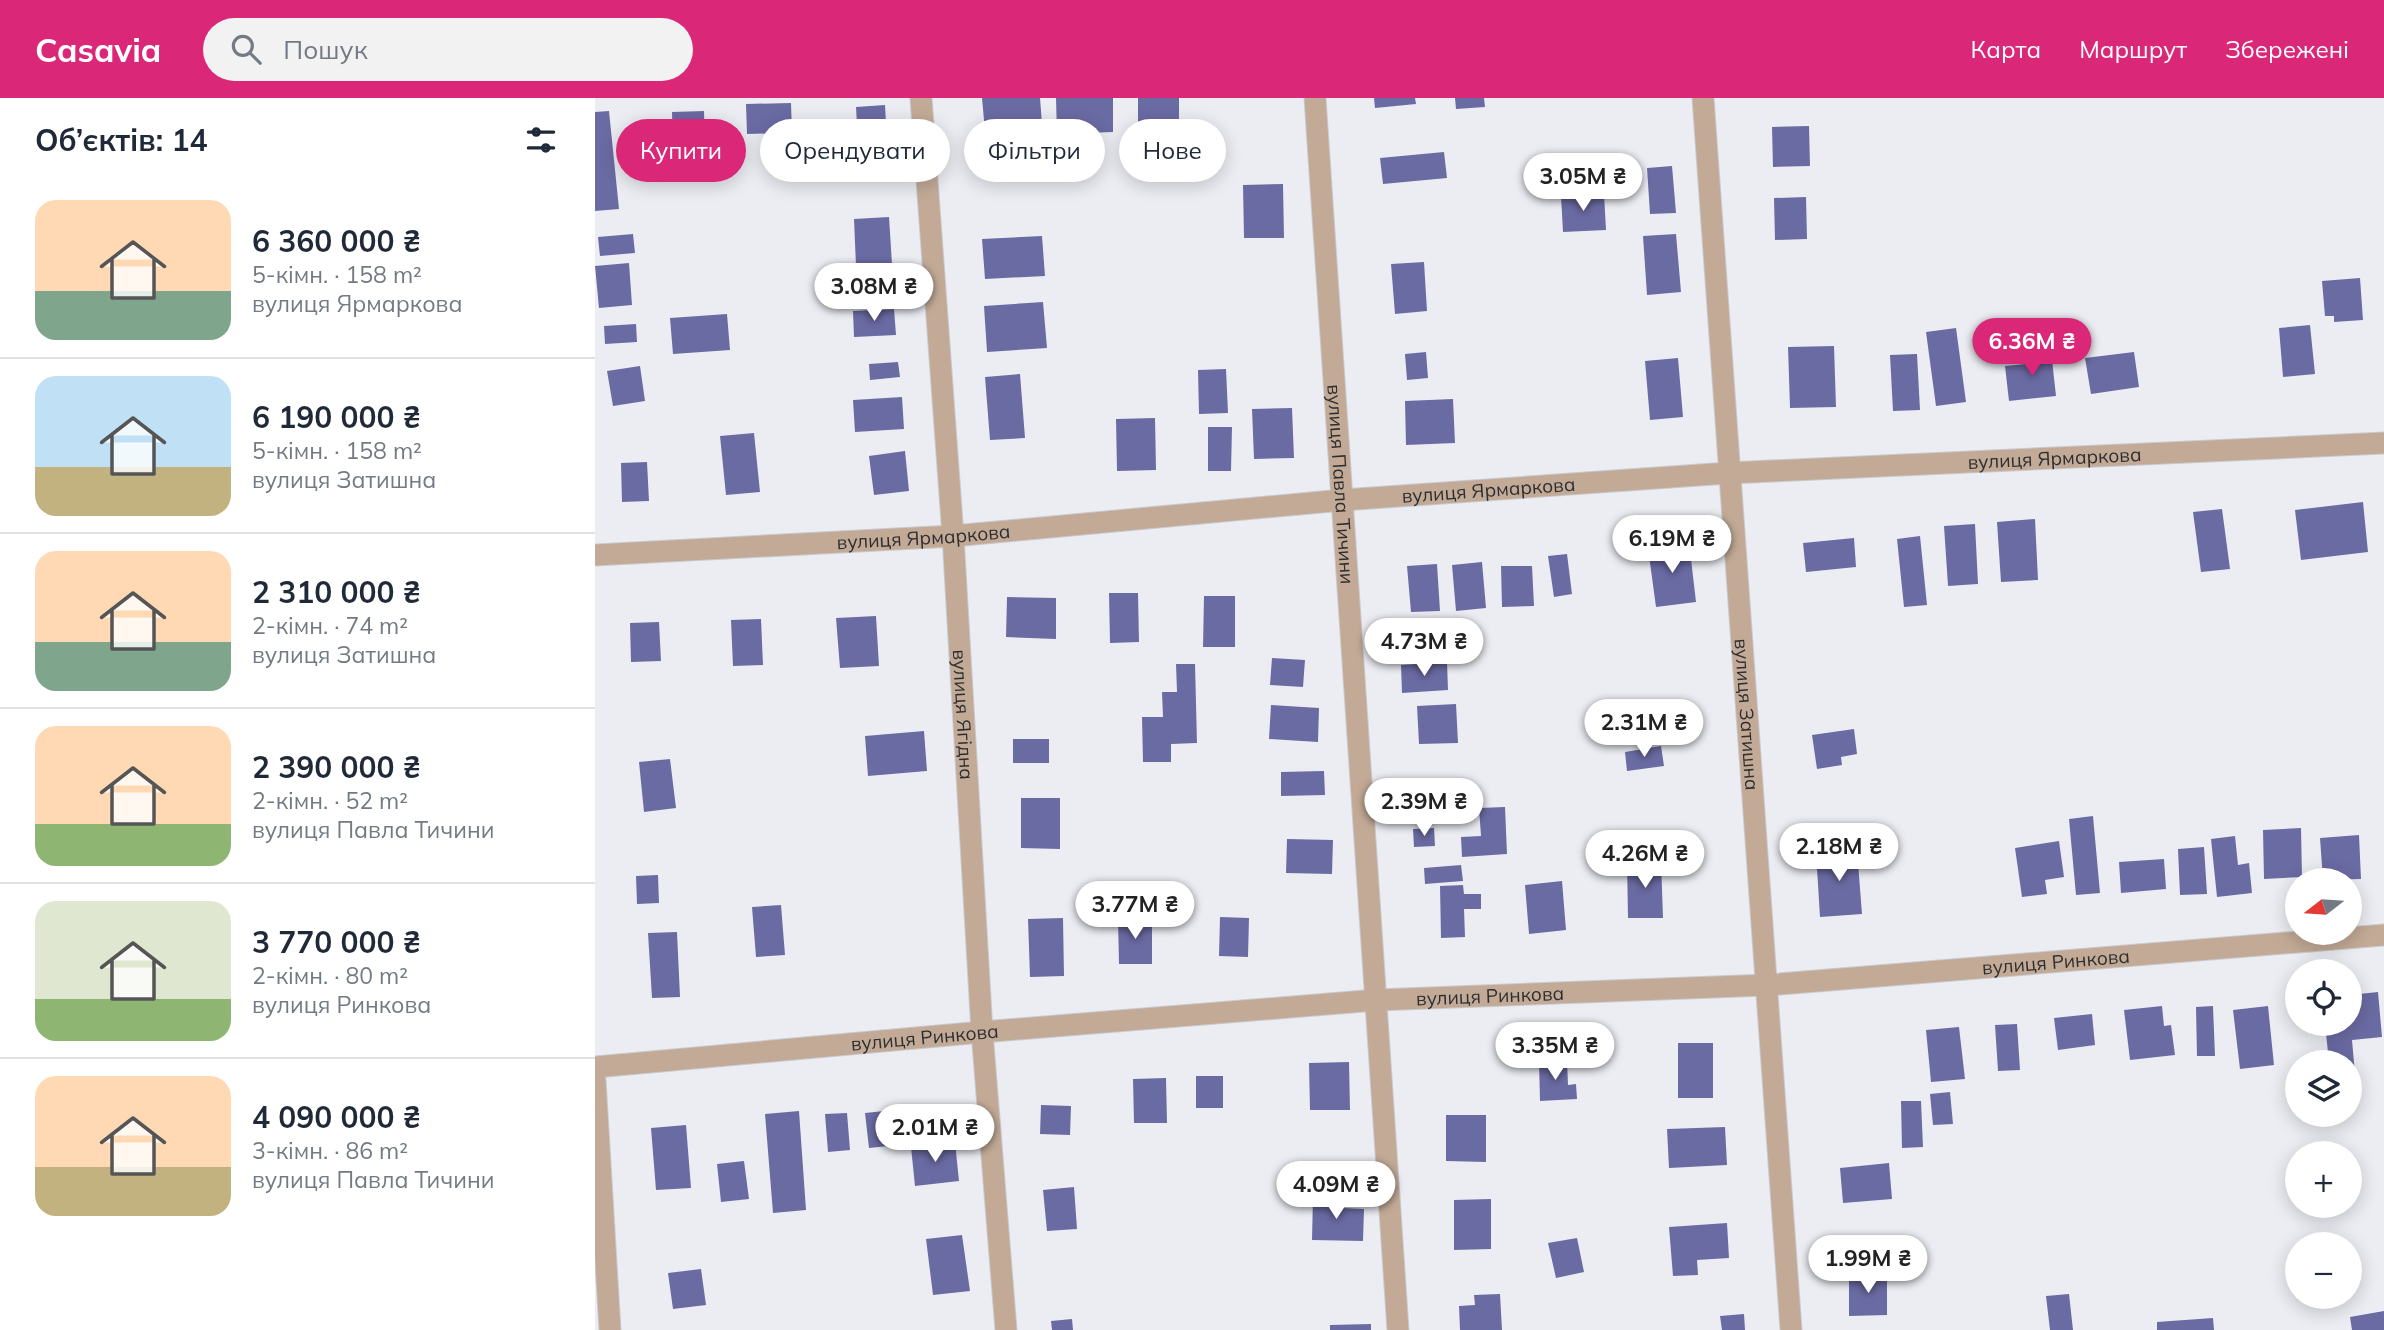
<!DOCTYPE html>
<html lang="uk">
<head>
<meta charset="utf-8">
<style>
  body { margin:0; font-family:Mulish,sans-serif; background:#f2f2f3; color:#1f2937; height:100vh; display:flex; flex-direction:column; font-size:26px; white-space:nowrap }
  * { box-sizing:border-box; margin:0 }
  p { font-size:23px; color:#747a83 }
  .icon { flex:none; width:38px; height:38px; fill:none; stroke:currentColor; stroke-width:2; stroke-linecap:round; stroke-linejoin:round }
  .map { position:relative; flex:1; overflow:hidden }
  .drawer { display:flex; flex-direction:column; background:#fff; width:595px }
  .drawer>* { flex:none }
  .top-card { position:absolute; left:21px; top:21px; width:665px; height:63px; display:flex; gap:14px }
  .needle { width:46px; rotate:253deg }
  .fabs { position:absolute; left:1690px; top:770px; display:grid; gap:14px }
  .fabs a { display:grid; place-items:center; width:77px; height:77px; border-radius:50%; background:#fff; box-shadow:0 4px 18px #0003; font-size:35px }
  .price { position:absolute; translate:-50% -60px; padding:0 16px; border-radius:24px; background:#fff; color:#222; font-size:23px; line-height:46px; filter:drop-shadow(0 2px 4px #0008) }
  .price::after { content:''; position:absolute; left:50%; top:42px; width:21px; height:16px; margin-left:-10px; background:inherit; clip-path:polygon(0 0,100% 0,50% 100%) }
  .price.current { background:#db2777; color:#fff }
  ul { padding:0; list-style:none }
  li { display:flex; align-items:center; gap:21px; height:175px; padding:0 35px }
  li+li { border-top:2px solid #e0e1e3 }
  li span { display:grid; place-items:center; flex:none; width:196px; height:140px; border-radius:21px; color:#555 }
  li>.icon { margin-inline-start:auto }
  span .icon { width:84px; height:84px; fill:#fffc; stroke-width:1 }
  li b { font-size:30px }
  h2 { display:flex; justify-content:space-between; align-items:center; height:84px; padding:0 35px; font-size:30px }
  .chip { padding:0 24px; border-radius:32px; background:#fff; box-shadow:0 4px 18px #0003; font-size:24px; line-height:63px }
  .chip.current { background:#db2777; color:#fff }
  header { display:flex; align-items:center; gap:42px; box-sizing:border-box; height:98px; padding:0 35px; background:#db2777; color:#fff }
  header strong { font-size:33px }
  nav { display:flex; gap:38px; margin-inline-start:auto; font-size:24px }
  .search { width:490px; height:63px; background:#f2f2f3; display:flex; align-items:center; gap:18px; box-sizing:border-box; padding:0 24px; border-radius:38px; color:#747a83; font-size:26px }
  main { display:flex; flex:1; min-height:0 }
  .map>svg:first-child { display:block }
  .building { fill:#6b6ba4 }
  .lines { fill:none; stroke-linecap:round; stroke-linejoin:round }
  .street-casing { stroke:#cacbd0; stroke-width:23 }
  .street { stroke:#c2aa96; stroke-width:21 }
  .labels { text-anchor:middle; stroke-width:7; stroke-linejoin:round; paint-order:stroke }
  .street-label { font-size:19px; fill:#2e2e30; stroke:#fafafe }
</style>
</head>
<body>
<header>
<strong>Casavia</strong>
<div class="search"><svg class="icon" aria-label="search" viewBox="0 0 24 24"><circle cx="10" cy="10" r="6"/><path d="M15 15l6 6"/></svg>Пошук</div>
<nav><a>Карта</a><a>Маршрут</a><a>Збережені</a></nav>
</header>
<main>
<section class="drawer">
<h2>Об’єктів: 14<svg class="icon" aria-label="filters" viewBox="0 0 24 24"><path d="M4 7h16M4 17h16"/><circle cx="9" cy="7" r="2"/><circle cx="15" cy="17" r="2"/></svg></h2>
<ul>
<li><span style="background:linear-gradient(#ffd9b3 65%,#7fa58c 0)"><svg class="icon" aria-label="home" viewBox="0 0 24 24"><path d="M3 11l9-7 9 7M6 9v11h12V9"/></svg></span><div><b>6 360 000 ₴</b><p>5-кімн. · 158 m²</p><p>вулиця Ярмаркова</p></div></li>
<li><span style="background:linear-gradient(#bfe0f5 65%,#c2b280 0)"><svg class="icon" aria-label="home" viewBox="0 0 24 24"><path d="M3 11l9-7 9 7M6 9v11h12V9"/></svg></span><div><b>6 190 000 ₴</b><p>5-кімн. · 158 m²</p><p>вулиця Затишна</p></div></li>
<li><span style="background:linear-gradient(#ffd9b3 65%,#7fa58c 0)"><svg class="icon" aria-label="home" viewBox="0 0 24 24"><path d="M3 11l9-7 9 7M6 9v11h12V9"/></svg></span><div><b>2 310 000 ₴</b><p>2-кімн. · 74 m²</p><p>вулиця Затишна</p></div></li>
<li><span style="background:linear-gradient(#ffd9b3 70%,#8fb573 0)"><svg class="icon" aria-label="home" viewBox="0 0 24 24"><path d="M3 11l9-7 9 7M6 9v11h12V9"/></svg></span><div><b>2 390 000 ₴</b><p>2-кімн. · 52 m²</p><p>вулиця Павла Тичини</p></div></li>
<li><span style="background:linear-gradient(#dfe7d0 70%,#8fb573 0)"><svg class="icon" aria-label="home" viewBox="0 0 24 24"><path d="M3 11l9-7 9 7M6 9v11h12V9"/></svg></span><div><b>3 770 000 ₴</b><p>2-кімн. · 80 m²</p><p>вулиця Ринкова</p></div></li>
<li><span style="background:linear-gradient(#ffd9b3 65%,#c2b280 0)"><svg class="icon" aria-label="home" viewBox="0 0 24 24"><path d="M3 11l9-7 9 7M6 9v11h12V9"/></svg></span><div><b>4 090 000 ₴</b><p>3-кімн. · 86 m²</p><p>вулиця Павла Тичини</p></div></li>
</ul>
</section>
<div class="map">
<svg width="1789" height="1232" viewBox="0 0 1789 1232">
  <rect width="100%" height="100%" fill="#ecedf3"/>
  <path class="building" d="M 387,0 L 445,0 L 448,39 L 391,44 Z
    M 461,0 L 518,0 L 518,34 L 462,36 Z
    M 543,0 L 584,0 L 584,27 L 543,26 Z
    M 779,0 L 820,0 L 821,6 L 780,10 Z
    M 860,0 L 889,0 L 890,9 L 861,11 Z
    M 196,5 L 197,35 L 152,36 L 151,6 Z
    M 290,7 L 292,42 L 263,44 L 261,9 Z
    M 14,13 L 24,111 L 0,113 L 0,14 Z
    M 109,13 L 110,50 L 78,51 L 77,14 Z
    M 1214,28 L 1215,68 L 1178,69 L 1177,29 Z
    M 849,54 L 852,80 L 788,86 L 785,60 Z
    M 1077,68 L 1081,115 L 1055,116 L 1052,70 Z
    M 688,86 L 689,140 L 649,140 L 648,87 Z
    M 1009,96 L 1011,132 L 968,134 L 966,98 Z
    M 1211,99 L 1212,141 L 1180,142 L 1179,100 Z
    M 294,119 L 297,166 L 261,168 L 259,121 Z
    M 38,136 L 40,155 L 5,158 L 3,139 Z
    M 1081,136 L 1086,194 L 1052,197 L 1048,138 Z
    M 447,138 L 450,178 L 390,181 L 387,141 Z
    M 829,164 L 832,213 L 800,216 L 796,166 Z
    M 34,165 L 37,207 L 4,210 L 0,168 Z
    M 1765,180 L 1768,222 L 1739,224 L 1739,218 L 1730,218 L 1727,183 Z
    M 448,204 L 452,250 L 392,254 L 389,208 Z
    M 299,211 L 301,237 L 259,239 L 258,213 Z
    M 132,216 L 135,252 L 78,256 L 75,220 Z
    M 41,226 L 42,244 L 10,246 L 9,228 Z
    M 1715,227 L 1720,276 L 1688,279 L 1684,230 Z
    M 1361,230 L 1371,304 L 1341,308 L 1331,234 Z
    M 1239,248 L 1241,309 L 1195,310 L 1193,249 Z
    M 1456,253 L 1461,298 L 1414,303 L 1410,268 L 1432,266 L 1431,256 Z
    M 831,254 L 833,280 L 812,282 L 810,256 Z
    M 1539,254 L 1544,289 L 1496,296 L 1490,260 Z
    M 1322,256 L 1325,312 L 1298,313 L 1295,257 Z
    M 1083,260 L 1088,319 L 1055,322 L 1050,263 Z
    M 303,264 L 305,279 L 275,282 L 274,266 Z
    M 45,268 L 50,303 L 18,308 L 12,273 Z
    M 631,271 L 633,315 L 604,316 L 603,272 Z
    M 425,276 L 430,340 L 395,342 L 390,279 Z
    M 307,299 L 309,331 L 260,334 L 258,302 Z
    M 858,301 L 860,345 L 811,347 L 810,303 Z
    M 697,310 L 699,360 L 659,361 L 657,311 Z
    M 560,320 L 561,372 L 522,373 L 521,321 Z
    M 613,329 L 637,329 L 636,373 L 613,373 Z
    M 159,335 L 165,394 L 131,397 L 125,338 Z
    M 310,353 L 314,393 L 279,397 L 274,358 Z
    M 52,364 L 54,403 L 27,404 L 26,365 Z
    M 1768,404 L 1773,454 L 1706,462 L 1700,412 Z
    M 1627,411 L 1635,471 L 1606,474 L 1598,414 Z
    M 1440,421 L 1443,482 L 1406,484 L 1402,424 Z
    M 1380,426 L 1383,486 L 1353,488 L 1349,428 Z
    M 1325,438 L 1332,507 L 1309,509 L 1302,441 Z
    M 1259,440 L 1261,469 L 1211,474 L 1208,445 Z
    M 1094,444 L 1101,504 L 1061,509 L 1053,450 Z
    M 972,456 L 977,496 L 959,499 L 953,458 Z
    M 887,464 L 891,510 L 861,513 L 857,467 Z
    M 842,466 L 845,513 L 816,514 L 812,468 Z
    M 906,468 L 937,468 L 939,508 L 907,509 Z
    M 514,495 L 543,495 L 544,544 L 515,545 Z
    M 609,498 L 640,498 L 640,549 L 608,549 Z
    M 412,499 L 461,500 L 461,541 L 411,539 Z
    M 281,518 L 284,568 L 245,570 L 241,520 Z
    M 166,521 L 168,567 L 138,568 L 136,522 Z
    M 64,524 L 66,563 L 36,564 L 35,525 Z
    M 677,560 L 710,562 L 708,589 L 675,587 Z
    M 852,564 L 853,592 L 807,595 L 806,567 Z
    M 581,566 L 600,566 L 602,645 L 576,646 L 576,664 L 548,664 L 547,619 L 568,619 L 567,594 L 582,594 Z
    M 861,606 L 863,645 L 824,646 L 822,608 Z
    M 676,607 L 724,610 L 723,644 L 674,641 Z
    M 1259,631 L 1262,656 L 1246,659 L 1247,667 L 1222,671 L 1217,637 Z
    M 329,633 L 332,673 L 273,678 L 270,638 Z
    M 418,641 L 454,641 L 454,665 L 418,665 Z
    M 1066,648 L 1069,668 L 1032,673 L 1030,654 Z
    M 75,661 L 81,710 L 49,714 L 44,664 Z
    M 729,673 L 730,697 L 686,698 L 686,674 Z
    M 426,700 L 465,700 L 465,751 L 426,750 Z
    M 910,709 L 912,756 L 867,759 L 866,739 L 886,738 L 884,710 Z
    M 1498,718 L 1505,795 L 1481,797 L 1474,721 Z
    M 839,730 L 840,748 L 819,749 L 818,731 Z
    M 1706,730 L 1707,779 L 1669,781 L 1668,732 Z
    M 1764,737 L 1766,781 L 1728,782 L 1725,740 Z
    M 1640,738 L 1643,767 L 1654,765 L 1657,795 L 1622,799 L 1616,741 Z
    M 692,741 L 738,742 L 737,776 L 691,775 Z
    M 1464,743 L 1469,779 L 1450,782 L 1452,796 L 1427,799 L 1420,750 Z
    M 1609,749 L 1612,796 L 1585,797 L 1583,751 Z
    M 1262,752 L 1267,816 L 1225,819 L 1221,754 Z
    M 1569,761 L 1571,791 L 1526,795 L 1524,764 Z
    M 1066,763 L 1068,820 L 1033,820 L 1032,764 Z
    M 866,767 L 868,783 L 830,786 L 829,770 Z
    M 63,777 L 64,805 L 42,806 L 41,778 Z
    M 967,783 L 971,832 L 934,836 L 930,787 Z
    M 868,787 L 869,796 L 886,796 L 886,811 L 869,811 L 870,839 L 846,840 L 845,788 Z
    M 186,807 L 190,857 L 161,859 L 157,809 Z
    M 625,819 L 654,820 L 653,859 L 624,858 Z
    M 468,820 L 469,878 L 435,879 L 433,821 Z
    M 523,820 L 557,820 L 557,866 L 524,866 Z
    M 82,834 L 85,899 L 57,900 L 53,835 Z
    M 1783,894 L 1787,939 L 1757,942 L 1760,976 L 1755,976 L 1755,964 L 1734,964 L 1730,926 L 1755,926 L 1755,897 Z
    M 1567,908 L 1569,928 L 1576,927 L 1580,957 L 1535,962 L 1529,912 Z
    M 1618,908 L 1620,958 L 1602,958 L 1601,909 Z
    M 1673,908 L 1679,967 L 1645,971 L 1638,912 Z
    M 1497,916 L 1500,947 L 1463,952 L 1459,920 Z
    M 1422,926 L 1425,972 L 1403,973 L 1400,927 Z
    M 1364,929 L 1370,981 L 1336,984 L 1331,932 Z
    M 1083,945 L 1118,945 L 1118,1000 L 1083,1000 Z
    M 972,962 L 973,987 L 981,986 L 982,1001 L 945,1003 L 944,963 Z
    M 754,964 L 755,1012 L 715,1012 L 714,965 Z
    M 601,978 L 628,978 L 628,1010 L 601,1010 Z
    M 571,980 L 572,1025 L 539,1025 L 538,981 Z
    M 1355,994 L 1358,1026 L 1338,1027 L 1335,996 Z
    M 1306,1003 L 1326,1003 L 1328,1049 L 1307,1050 Z
    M 446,1007 L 476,1008 L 475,1037 L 445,1036 Z
    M 299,1012 L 303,1047 L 274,1050 L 270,1015 Z
    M 204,1013 L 211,1112 L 178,1115 L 170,1016 Z
    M 252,1015 L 255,1052 L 233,1054 L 230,1016 Z
    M 851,1017 L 891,1017 L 891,1064 L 851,1063 Z
    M 91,1027 L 96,1090 L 61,1092 L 56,1030 Z
    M 1130,1029 L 1132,1067 L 1074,1070 L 1072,1031 Z
    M 360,1044 L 364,1083 L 320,1088 L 316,1049 Z
    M 149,1063 L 154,1101 L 126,1104 L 122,1066 Z
    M 1294,1065 L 1297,1101 L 1248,1105 L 1245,1070 Z
    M 479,1089 L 482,1131 L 452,1133 L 448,1092 Z
    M 718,1098 L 747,1099 L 747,1110 L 769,1111 L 768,1143 L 717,1142 Z
    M 896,1101 L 896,1151 L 859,1152 L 859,1102 Z
    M 1132,1125 L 1134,1160 L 1102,1162 L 1103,1177 L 1078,1178 L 1074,1129 Z
    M 367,1137 L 375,1193 L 338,1197 L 331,1141 Z
    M 982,1140 L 989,1174 L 961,1180 L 953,1145 Z
    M 106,1171 L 111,1207 L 78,1211 L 73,1175 Z
    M 1292,1176 L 1292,1217 L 1254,1218 L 1254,1177 Z
    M 905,1196 L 907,1232 L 865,1232 L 864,1208 L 880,1207 L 879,1197 Z
    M 1474,1196 L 1478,1232 L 1455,1232 L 1451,1198 Z
    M 1789,1213 L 1789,1232 L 1757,1232 L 1755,1219 Z
    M 1149,1216 L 1150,1232 L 1127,1232 L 1125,1218 Z
    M 1618,1220 L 1619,1232 L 1562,1232 L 1562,1224 Z
    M 477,1221 L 478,1232 L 457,1232 L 456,1223 Z
    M 776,1226 L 776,1232 L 735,1232 L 735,1227 Z"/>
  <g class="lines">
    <g class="street-casing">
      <g id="street">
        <path id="s1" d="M 326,0 L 358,438 L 387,934 L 411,1232"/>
        <path id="s2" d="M 720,0 L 803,1232"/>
        <path id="s3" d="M 1108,0 L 1196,1232"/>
        <path id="s4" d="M 0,457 L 358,438 L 748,402 L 1133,375 L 1789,345"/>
        <path id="s5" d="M 0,969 L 387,934 L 782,902 L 1172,887 L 1789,837"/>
        <path d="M 0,982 L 15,1232"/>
      </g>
    </g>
    <use href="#street" class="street"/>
  </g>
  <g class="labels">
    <g class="street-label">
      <text dy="7" stroke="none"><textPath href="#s4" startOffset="1463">вулиця Ярмаркова</textPath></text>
      <text dy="7" stroke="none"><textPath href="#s2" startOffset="387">вулиця Павла Тичини</textPath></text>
      <text dy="7" stroke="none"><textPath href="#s4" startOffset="896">вулиця Ярмаркова</textPath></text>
      <text dy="7" stroke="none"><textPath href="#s4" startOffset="329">вулиця Ярмаркова</textPath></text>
      <text dy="7" stroke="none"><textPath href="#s1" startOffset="618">вулиця Ягідна</textPath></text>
      <text dy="7" stroke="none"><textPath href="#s3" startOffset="618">вулиця Затишна</textPath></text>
      <text dy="7" stroke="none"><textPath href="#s5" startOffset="1465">вулиця Ринкова</textPath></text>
      <text dy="7" stroke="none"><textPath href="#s5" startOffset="898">вулиця Ринкова</textPath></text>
      <text dy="7" stroke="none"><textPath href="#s5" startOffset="331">вулиця Ринкова</textPath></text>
    </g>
  </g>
</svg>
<div class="fabs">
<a><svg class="needle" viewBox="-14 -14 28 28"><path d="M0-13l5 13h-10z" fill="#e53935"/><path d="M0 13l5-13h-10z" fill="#747a83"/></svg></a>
<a><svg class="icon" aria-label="locate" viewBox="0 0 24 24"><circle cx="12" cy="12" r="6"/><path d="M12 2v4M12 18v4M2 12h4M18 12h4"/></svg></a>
<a><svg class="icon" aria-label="layers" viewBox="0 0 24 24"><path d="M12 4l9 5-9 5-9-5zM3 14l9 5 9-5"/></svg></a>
<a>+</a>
<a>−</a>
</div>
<b class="price" style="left:988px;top:115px">3.05M ₴</b>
<b class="price" style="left:279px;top:225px">3.08M ₴</b>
<b class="price current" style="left:1437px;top:280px">6.36M ₴</b>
<b class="price" style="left:1077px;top:477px">6.19M ₴</b>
<b class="price" style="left:829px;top:580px">4.73M ₴</b>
<b class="price" style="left:1049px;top:661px">2.31M ₴</b>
<b class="price" style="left:829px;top:740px">2.39M ₴</b>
<b class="price" style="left:1244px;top:785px">2.18M ₴</b>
<b class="price" style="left:1050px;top:792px">4.26M ₴</b>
<b class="price" style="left:540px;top:843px">3.77M ₴</b>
<b class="price" style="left:960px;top:984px">3.35M ₴</b>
<b class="price" style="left:340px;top:1066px">2.01M ₴</b>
<b class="price" style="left:741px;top:1123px">4.09M ₴</b>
<b class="price" style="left:1273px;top:1197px">1.99M ₴</b>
<div class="top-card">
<a class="chip current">Купити</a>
<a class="chip">Орендувати</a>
<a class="chip">Фільтри</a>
<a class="chip">Нове</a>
</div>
</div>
</main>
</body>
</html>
